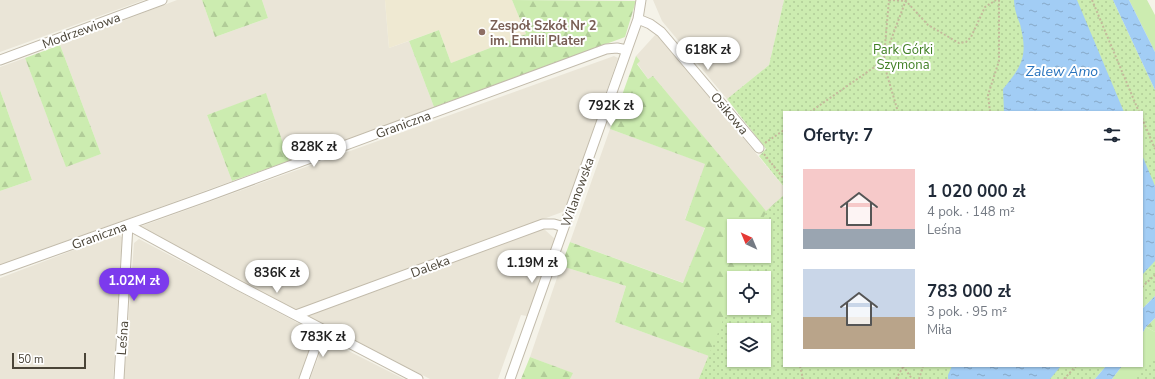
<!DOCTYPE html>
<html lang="pl">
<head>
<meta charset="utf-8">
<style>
  body { margin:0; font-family:"Nunito Sans",sans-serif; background:#f2f2f3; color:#1f2937; height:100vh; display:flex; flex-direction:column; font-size:15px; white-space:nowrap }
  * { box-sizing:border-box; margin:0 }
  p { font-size:13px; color:#747a83 }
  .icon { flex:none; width:22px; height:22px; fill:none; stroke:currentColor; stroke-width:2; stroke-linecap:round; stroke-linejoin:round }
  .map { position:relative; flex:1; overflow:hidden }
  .drawer { position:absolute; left:783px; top:111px; width:360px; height:256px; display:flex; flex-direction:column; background:#fff; border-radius:0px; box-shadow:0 1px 3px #0004 }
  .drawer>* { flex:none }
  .needle { width:26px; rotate:316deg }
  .controls { position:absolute; left:727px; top:219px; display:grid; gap:8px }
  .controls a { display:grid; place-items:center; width:44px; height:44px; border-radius:0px; background:#fff; box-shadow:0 1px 3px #0004; font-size:20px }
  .scale { position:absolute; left:12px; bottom:10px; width:74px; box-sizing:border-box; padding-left:4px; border:2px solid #4a4437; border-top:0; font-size:11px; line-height:14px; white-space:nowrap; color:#4a4437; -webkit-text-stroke:3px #fff; paint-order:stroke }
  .price { position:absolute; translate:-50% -34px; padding:0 9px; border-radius:14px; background:#fff; color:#222; font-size:13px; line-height:26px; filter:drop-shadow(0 1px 2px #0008) }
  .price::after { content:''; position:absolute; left:50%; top:24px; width:12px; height:9px; margin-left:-6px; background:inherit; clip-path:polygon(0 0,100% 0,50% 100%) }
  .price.active { background:#7c3aed; color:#fff }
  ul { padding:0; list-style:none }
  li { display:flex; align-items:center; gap:12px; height:100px; padding:0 20px }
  li span { display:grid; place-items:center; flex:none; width:112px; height:80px; border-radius:0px; color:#555 }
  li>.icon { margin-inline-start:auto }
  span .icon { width:48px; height:48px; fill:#fffc; stroke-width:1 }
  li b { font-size:17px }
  h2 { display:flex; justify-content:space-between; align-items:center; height:48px; padding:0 20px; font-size:17px }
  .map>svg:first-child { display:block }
  .residential { fill:#eae5d7 }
  .education { fill:#efe9d2 }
  .green { fill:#ccecb0 }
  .forest { fill:url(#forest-firs); fill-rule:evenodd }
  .park { fill:url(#park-dots); fill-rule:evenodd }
  .water { fill:url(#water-ripples) }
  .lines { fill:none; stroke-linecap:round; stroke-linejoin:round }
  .minor-casing { stroke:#c2bbab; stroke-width:11 }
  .path { stroke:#c4b99b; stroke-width:2; stroke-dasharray:2 2; stroke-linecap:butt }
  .minor { stroke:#fff; stroke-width:9 }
  .education-dot { fill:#8d6e63; stroke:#fff; stroke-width:1.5 }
  .labels { text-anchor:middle; stroke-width:4; stroke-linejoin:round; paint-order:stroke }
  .education-label { font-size:13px; font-weight:bold; fill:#785e54; stroke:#fff; text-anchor:start }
  .street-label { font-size:13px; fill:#4a4437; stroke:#fff }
  .park-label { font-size:13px; fill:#418025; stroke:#fff }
  .water-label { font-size:14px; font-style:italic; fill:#2873bd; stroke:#fff }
</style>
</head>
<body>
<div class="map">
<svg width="1155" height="379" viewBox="0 0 1155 379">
  <defs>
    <pattern id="forest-firs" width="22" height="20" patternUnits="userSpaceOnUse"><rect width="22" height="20" fill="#ccecb0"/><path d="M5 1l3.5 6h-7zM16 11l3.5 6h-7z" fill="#b1cc98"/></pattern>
    <pattern id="park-dots" width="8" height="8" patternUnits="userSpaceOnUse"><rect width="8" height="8" fill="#ccecb0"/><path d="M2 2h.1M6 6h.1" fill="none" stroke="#b1cc98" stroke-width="1.8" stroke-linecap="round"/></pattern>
    <pattern id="water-ripples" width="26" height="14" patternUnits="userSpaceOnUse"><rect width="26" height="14" fill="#a2cdf5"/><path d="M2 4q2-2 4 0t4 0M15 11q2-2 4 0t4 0" fill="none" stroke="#86a8c7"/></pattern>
  </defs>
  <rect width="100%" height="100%" fill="#f5f3e9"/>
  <path class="residential" d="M 0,0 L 144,0 L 0,52 Z
    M 177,0 L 202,0 L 215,37 L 268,18 L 262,0 L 385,0 L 389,48 L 409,41 L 434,107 L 289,161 L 266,94 L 207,115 L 232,181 L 0,265 L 0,191 L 32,180 L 0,90 L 0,67 L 25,58 L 66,166 L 101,154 L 60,45 Z
    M 653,0 L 784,0 L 769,65 L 727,99 L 662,21 Z
    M 656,34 L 784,187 L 784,195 L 766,212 L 653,76 L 648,79 L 637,63 L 636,56 Z
    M 614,56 L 618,58 L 565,211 L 298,311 L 139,227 Z
    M 610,129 L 706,164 L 685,219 L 705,227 L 684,283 L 570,242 Z
    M 544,229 L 555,239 L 527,316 L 521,315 L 498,379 L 430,379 L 308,316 Z
    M 116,234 L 122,237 L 113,379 L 0,379 L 0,278 Z
    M 139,239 L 315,332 L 299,379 L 124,379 L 134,243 Z
    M 561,266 L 626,286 L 615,322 L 710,356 L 699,379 L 570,379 L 572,373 L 530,357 Z
    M 325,339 L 404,379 L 310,379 Z"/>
  <path class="education" d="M 385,0 L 512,0 L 526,34 L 451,63 L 439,30 L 389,48 Z"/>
  <path class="green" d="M 1129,0 L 1147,0 L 1155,15 L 1155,52 Z
    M 1146,327 L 1155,332 L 1155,367 L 1145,379 L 1112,379 L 1122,366 L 1142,366 L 1142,334 Z"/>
  <path class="forest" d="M 202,0 L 262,0 L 268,18 L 215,37 Z
    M 512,0 L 636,1 L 625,37 L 434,107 L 409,41 L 439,30 L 451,63 L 526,34 Z
    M 60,45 L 101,154 L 66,167 L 25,58 Z
    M 636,56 L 640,61 L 637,64 L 648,79 L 653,76 L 766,211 L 784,195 L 784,366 L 791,379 L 699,379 L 709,356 L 615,322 L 626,286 L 561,266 L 570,242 L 683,283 L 705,228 L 685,220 L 705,164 L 610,129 ZM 734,226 L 764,226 L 764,256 L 734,256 ZM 734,278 L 764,278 L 764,308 L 734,308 ZM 734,330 L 764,330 L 764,360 L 734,360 Z
    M 0,90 L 32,180 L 0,191 Z
    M 266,93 L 289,161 L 232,181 L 207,115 Z
    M 1155,318 L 1155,332 L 1146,327 Z
    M 530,357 L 573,373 L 570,379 L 521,379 Z"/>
  <path class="park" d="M 784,0 L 1113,0 L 1155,90 L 1155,296 L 1142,309 L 1142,112 L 784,112 L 784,187 L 759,156 L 766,149 L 727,99 L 769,65 Z
    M 784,195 L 784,366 L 1106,366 L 1095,379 L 699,379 L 734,293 L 734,308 L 764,308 L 764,278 L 740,278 L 749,256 L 764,256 L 764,226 L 760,226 L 766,212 ZM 734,330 L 764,330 L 764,360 L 734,360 Z
    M 1155,355 L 1155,379 L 1133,379 Z"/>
  <path class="water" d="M 1014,0 L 1077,0 L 1124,112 L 1004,112 L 1003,89 C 1023,65 1028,55 1020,24 C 1017,17 1014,8 1014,0 Z
    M 1113,0 L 1129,0 L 1155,52 L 1155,90 Z
    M 1142,155 L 1155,186 L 1155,261 L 1142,275 Z
    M 1155,296 L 1155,318 L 1146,327 L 1142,334 L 1142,309 Z
    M 952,366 L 1061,366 L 1050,379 L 948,379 L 948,375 Z
    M 1106,366 L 1122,366 L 1112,379 L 1095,379 Z"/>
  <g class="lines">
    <g class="minor-casing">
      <path id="minor" d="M 638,19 L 650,24 L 661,32 L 759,148
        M 0,60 L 162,0
        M 0,270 L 208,196 L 606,49 L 617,48 L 627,50
        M 296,315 L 543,224 L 554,224 L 564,227
        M 119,379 L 128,225 L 238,285 L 418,379
        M 304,379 L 322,329
        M 510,379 L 638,19 L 641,0"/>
    </g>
    <path class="path" d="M 889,0 L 906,1 L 928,25 L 959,43 L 966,42 L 971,37 L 985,7 L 996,0
      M 1092,0 L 1139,112
      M 884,57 L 889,0
      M 883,61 L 898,112
      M 810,112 L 883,61 L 906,0
      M 990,112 L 988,95 L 999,61 L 999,0
      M 1142,118 L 1155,149
      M 765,143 L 784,130
      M 764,154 L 784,179
      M 1142,287 L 1155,275
      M 800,366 L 803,379
      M 903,366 L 912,379
      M 896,379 L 903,367
      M 919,379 L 923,366
      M 1064,379 L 1076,366"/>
    <use href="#minor" class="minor"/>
  </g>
  <circle class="education-dot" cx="482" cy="32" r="4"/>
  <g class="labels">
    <g class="education-label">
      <text x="490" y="30">Zespół Szkół Nr 2<tspan x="490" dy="15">im. Emilii Plater</tspan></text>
    </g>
    <g class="street-label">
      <text transform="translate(81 30) rotate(-20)" y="5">Modrzewiowa</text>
      <text transform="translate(730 113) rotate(50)" y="5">Osikowa</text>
      <text transform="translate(403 124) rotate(-20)" y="5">Graniczna</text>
      <text transform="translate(577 192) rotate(-70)" y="5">Wilanowska</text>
      <text transform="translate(99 235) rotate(-20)" y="5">Graniczna</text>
      <text transform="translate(430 266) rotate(-20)" y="5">Daleka</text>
      <text transform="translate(122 338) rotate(-86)" y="5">Leśna</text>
    </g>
    <g class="park-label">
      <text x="903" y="54">Park Górki<tspan x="903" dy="15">Szymona</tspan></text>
    </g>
    <g class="water-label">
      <text x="1062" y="76">Zalew Amo</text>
    </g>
  </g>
</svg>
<div class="controls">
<a><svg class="needle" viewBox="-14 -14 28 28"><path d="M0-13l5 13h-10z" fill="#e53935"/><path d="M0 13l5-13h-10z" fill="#747a83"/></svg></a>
<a><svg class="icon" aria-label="locate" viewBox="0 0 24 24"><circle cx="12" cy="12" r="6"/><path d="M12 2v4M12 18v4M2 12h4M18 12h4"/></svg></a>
<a><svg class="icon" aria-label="layers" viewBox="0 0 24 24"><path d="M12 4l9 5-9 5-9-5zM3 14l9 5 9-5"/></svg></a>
</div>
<div class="scale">50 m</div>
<b class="price" style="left:708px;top:71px">618K zł</b>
<b class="price" style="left:611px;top:127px">792K zł</b>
<b class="price" style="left:314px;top:168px">828K zł</b>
<b class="price" style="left:532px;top:284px">1.19M zł</b>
<b class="price" style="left:277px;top:294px">836K zł</b>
<b class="price active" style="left:134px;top:302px">1.02M zł</b>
<b class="price" style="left:323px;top:358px">783K zł</b>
<section class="drawer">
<h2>Oferty: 7<svg class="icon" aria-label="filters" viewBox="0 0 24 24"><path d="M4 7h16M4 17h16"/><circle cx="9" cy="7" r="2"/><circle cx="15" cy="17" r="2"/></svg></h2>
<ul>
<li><span style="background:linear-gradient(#f6c9c9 75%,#9aa5b1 0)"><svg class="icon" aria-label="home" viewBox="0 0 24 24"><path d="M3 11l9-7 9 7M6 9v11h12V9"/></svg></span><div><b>1 020 000 zł</b><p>4 pok. · 148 m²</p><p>Leśna</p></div></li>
<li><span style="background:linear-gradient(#c9d6e8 60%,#b9a48a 0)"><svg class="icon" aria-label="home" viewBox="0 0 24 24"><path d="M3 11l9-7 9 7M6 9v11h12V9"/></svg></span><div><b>783 000 zł</b><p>3 pok. · 95 m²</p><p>Miła</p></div></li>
</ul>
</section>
</div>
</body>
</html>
